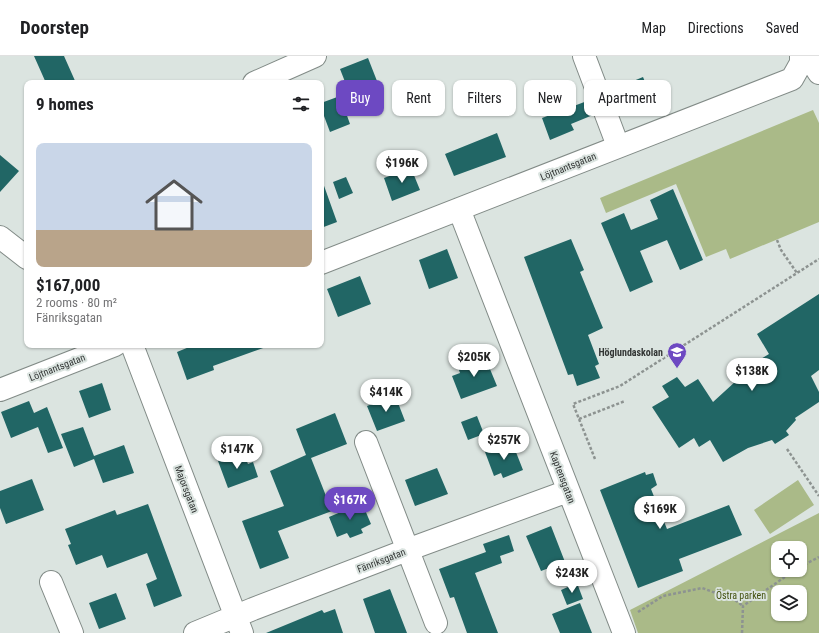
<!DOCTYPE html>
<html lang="en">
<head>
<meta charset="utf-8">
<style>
  body { margin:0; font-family:"Roboto Condensed",sans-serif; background:#f2f2f2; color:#202124; height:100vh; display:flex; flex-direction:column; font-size:15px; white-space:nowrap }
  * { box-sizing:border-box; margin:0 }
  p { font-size:13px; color:#757577 }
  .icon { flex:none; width:22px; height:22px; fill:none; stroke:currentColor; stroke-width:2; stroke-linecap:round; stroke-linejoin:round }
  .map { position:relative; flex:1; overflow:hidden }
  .side { position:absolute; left:24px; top:24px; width:300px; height:268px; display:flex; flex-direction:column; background:#fff; border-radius:8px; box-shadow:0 1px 3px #0004 }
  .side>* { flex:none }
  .top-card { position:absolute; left:336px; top:24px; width:380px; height:36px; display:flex; gap:8px }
  .buttons { position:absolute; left:771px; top:485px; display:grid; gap:8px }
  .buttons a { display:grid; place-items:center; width:36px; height:36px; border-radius:8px; background:#fff; box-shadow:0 1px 3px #0004; font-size:20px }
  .price { position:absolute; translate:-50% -34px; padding:0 9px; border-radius:14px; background:#fff; color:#222; font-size:13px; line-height:26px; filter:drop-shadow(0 1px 2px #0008) }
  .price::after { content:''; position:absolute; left:50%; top:24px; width:12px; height:9px; margin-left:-6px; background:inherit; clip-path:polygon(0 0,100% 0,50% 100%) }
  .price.selected { background:#6d49c2; color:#fff }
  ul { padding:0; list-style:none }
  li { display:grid; align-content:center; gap:8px; height:212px; padding:0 12px }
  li+li { border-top:1px solid #e0e0e0 }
  li span { display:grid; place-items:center; height:124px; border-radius:8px; color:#555 }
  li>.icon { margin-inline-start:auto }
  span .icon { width:72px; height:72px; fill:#fffc; stroke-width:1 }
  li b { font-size:17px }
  h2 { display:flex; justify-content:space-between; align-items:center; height:48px; padding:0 12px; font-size:17px }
  .pill { padding:0 14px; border-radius:8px; background:#fff; box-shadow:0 1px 3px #0004; font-size:14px; line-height:36px }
  .pill.selected { background:#6d49c2; color:#fff }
  header { display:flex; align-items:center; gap:24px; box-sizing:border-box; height:56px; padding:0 20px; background:#fff; border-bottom:1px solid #e0e0e0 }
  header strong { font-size:19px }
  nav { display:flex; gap:22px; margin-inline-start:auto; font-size:14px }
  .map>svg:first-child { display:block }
  .green { fill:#aaba88; fill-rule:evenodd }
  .building { fill:#216665 }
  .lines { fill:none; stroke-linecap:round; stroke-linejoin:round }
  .minor-casing { stroke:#828b87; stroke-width:24 }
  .path { stroke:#8d9391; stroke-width:2.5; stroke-dasharray:3 2; stroke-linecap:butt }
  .minor { stroke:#fff; stroke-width:22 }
  .labels { text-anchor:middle; stroke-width:4; stroke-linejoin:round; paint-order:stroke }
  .street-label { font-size:10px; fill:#333635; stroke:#dbe4e0 }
  .poi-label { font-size:10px; font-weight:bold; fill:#333635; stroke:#dbe4e0; text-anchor:end }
  .park-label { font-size:10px; fill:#445310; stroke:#dbe4e0 }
</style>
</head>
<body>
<header>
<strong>Doorstep</strong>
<nav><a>Map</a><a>Directions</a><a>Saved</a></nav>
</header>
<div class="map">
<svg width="819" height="577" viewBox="0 0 819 577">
  <rect width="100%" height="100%" fill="#dbe4e0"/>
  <path class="green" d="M 813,54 L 819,67 L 819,166 L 730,203 L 726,193 L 706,201 L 676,128 L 606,157 L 600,142 Z
    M 798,424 L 814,449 L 770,478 L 754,454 Z
    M 819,457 L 819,577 L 638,577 L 630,554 ZM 778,492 L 800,492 L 800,514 L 778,514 ZM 778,536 L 800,536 L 800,558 L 778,558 Z"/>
  <path class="building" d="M 34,0 L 64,0 L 76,27 L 46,27 Z
    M 368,2 L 377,25 L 349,36 L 340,13 Z
    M 643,21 L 652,43 L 624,55 L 614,33 Z
    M 340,40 L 350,68 L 330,76 L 321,52 L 321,47 Z
    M 587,45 L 593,59 L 571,68 L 574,74 L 550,84 L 542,62 Z
    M 497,77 L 506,101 L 454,120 L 445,98 Z
    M 0,99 L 19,115 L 0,136 Z
    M 411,112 L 420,134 L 392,145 L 384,122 Z
    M 346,121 L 353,137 L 339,143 L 333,126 Z
    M 321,127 L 323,127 L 337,166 L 321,172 Z
    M 673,133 L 703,204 L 680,214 L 667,184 L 640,195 L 653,226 L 630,236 L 601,167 L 624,157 L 631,174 L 658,163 L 650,144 Z
    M 571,183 L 584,214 L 580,216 L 603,272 L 588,279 L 599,308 L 595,310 L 600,322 L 577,330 L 573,318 L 568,319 L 524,201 Z
    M 447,193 L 458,222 L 429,233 L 419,204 Z
    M 360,220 L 371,248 L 338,261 L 327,233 Z
    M 819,238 L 819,314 L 811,320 L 819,336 L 819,346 L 795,362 L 796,364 L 786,375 L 789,379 L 775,388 L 772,384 L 748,392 L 723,406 L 710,384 L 699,391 L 694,382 L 679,392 L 652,351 L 669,341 L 662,330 L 677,321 L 685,331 L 698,323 L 713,346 L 736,325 L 733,320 L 769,298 L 757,278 Z
    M 194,289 L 265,289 L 266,291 L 213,310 L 214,314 L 187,324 L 177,296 Z
    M 485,301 L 497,330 L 461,343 L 452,320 L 460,317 L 458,311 Z
    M 102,327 L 111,354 L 89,362 L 79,335 Z
    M 395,339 L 405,365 L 377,375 L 367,350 Z
    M 29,345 L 34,357 L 47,351 L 63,392 L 48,397 L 38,371 L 11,382 L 1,356 Z
    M 335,357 L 347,388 L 311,402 L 332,455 L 278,475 L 289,502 L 260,513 L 242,465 L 284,450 L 270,415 L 306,399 L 296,373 Z
    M 477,360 L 484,378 L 468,384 L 461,366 Z
    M 83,371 L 94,400 L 124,389 L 134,417 L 103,427 L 94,403 L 74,411 L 61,378 Z
    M 512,386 L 523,414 L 503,422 L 501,417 L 494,420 L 485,396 Z
    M 243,396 L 248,408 L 253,406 L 258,421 L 228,432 L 218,405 Z
    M 437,412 L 448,438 L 415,450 L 405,424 Z
    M 645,416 L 646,419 L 653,417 L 657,429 L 651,433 L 667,473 L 729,449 L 742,479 L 679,503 L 683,515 L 638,532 L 600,434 Z
    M 32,423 L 44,454 L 6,468 L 0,452 L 0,435 Z
    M 362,447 L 371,468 L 361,473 L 363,477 L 350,482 L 347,477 L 337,481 L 329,461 Z
    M 148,448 L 182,540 L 154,551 L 146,528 L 157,523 L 147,497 L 107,512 L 102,499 L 76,509 L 68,489 L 71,488 L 65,473 L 115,454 L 117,459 Z
    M 551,470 L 565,506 L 541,515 L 526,480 Z
    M 509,479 L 514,495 L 500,500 L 502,507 L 475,517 L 498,577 L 467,577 L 454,541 L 450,542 L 439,513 L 486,496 L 483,488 Z
    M 577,527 L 583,543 L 567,549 L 561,534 Z
    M 390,533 L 407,577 L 375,577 L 363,543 Z
    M 116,537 L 126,563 L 99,573 L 89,547 Z
    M 580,547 L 592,577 L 560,577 L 552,558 Z
    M 335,553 L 343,577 L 266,577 L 322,554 L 324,557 Z"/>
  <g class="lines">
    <g class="minor-casing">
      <path id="minor" d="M 584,0 L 618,90
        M 808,0 L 819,17
        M 254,27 L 315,0
        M 459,153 L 624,577
        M 0,181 L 27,202
        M 321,207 L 792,23 L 801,7 L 801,0
        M 132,289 L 242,577
        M 0,334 L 115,289
        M 366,386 L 436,567
        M 51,526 L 72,577
        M 195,577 L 253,553 L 407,494 L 568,435"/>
    </g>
    <path class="path" d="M 777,184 L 781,194 L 797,217
      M 579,363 L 625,345
      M 787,393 L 819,440
      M 595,403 L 573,348 L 620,330 L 819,203
      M 800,511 L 819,501
      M 638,556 L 663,540 L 702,532 L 735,544 L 743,550
      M 742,577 L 743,550 L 795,514"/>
    <use href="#minor" class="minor"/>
  </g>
  <defs>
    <g id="school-pin" transform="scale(1)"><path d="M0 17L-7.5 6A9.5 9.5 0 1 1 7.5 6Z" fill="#6d49c2" stroke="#dbe4e0"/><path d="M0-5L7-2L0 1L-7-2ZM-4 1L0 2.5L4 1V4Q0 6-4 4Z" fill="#fff"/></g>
  </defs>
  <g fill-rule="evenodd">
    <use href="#school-pin" x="677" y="296"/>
  </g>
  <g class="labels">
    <g class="street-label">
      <text transform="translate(568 110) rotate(-22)" y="4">Löjtnantsgatan</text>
      <text transform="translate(57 311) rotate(-21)" y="4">Löjtnantsgatan</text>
      <text transform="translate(563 421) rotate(69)" y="4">Kaptensgatan</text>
      <text transform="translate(187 433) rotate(69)" y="4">Majorsgatan</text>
      <text transform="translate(381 504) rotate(-21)" y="4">Fänriksgatan</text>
    </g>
    <g class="poi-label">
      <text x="663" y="300">Höglundaskolan</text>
    </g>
    <g class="park-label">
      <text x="741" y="543">Östra parken</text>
    </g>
  </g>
</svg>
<div class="buttons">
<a><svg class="icon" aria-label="locate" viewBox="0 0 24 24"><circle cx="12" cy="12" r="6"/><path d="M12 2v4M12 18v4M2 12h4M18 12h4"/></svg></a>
<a><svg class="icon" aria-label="layers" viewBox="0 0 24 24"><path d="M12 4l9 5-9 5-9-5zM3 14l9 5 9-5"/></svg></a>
</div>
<b class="price" style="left:402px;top:128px">$196K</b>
<b class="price" style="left:474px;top:322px">$205K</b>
<b class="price" style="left:752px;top:336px">$138K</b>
<b class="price" style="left:386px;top:357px">$414K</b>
<b class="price" style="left:504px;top:405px">$257K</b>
<b class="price" style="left:237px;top:414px">$147K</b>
<b class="price selected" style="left:350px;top:465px">$167K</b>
<b class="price" style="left:660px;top:474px">$169K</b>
<b class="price" style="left:572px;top:538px">$243K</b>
<div class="top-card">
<a class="pill selected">Buy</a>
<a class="pill">Rent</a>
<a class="pill">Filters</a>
<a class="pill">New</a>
<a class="pill">Apartment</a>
</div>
<section class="side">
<h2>9 homes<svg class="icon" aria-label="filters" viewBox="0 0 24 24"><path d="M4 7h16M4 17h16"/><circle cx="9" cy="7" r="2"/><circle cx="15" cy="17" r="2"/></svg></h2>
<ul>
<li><span style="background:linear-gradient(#c9d6e8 70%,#b9a48a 0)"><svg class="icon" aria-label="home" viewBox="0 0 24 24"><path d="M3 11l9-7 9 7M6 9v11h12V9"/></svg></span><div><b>$167,000</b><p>2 rooms · 80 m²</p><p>Fänriksgatan</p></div></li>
</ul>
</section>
</div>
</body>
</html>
